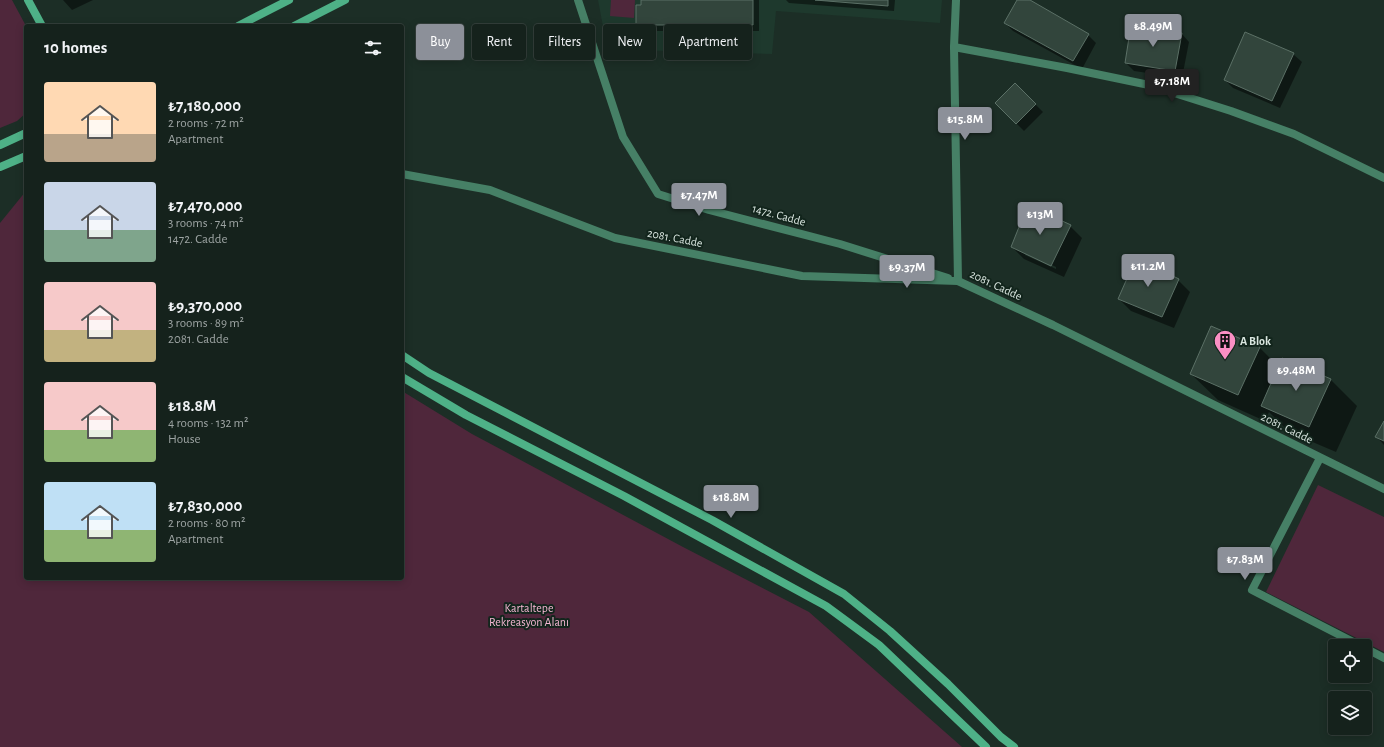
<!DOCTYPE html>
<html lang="en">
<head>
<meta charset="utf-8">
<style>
  body { margin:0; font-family:"Alegreya Sans",sans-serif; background:#1e2a25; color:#f1f3f6; height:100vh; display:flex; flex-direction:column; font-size:15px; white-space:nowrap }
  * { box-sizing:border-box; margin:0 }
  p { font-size:13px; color:#9da4a3 }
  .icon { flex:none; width:22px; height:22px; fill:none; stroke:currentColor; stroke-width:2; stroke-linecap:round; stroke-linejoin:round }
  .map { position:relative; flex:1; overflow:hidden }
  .details { position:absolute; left:24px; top:24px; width:380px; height:556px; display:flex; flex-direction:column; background:#15221c; border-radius:4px; box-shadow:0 2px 10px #0003,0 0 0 1px #343f3b }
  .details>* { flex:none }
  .guide { position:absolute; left:416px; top:24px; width:380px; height:36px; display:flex; gap:8px }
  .controls { position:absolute; left:1328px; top:639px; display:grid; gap:8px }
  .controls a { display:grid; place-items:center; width:44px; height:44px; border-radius:4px; background:#15221c; box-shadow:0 2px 10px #0003,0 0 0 1px #343f3b; font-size:20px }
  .price { position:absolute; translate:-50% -34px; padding:0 9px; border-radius:4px; background:#8c9099; color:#fff; font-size:13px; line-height:26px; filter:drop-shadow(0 1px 2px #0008) }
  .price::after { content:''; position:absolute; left:50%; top:24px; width:12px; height:9px; margin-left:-6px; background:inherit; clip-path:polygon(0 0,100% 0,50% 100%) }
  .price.selected { background:#222; color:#fff }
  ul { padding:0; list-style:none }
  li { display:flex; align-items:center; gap:12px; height:100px; padding:0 20px }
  li span { display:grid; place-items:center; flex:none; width:112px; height:80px; border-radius:4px; color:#555 }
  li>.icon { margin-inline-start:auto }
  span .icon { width:48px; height:48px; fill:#fffc; stroke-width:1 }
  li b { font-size:17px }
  h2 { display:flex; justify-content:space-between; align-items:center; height:48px; padding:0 20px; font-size:17px }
  .chip { padding:0 14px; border-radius:4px; background:#15221c; box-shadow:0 2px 10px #0003,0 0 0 1px #343f3b; font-size:14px; line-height:36px }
  .chip.selected { background:#8c9099; color:#fff }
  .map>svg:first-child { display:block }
  .built { fill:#1e392d }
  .green { fill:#4f273b }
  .shadow { fill:#0007; fill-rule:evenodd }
  .building { fill:#32453c; stroke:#5b7066 }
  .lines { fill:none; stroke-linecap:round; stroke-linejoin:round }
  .minor { stroke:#468066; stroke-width:8 }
  .tertiary { stroke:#468066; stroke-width:8 }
  .secondary { stroke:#4eb187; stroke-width:8 }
  .labels { text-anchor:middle; stroke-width:4; stroke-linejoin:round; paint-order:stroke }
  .street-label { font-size:12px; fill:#dae6e0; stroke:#12251c }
  .poi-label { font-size:12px; font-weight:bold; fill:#dae6e0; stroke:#12251c; text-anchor:start }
  .park-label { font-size:12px; fill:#f5b7d3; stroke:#12251c }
</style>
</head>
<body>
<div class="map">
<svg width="1384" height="747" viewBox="0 0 1384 747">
  <rect width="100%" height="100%" fill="#1c2e26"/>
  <path class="built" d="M 598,0 L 942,0 L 940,23 L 776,11 L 772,54 L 633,50 L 606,42 Z"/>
  <path class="green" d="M 0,0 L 12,0 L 26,26 L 26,113 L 17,121 L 0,128 Z
    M 611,0 L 635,0 L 634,18 L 610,16 Z
    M 26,191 L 26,578 L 402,578 L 402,391 L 472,434 L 683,547 L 809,612 L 962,747 L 0,747 L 0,223 Z
    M 1318,485 L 1384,517 L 1384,652 L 1266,592 Z"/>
  <path class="shadow" d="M 63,0 L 93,0 L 72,10 Z
    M 642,0 L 759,0 L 759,31 L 643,31 L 637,25 L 642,6 Z
    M 786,0 L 895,0 L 894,11 L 789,3 Z
    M 1018,0 L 1028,0 L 1088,35 L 1096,43 L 1082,69 L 1013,31 L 1005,23 Z
    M 1181,33 L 1189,42 L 1182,78 L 1134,71 L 1126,63 Z
    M 1293,54 L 1302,62 L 1280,108 L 1233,88 L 1225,80 Z
    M 1015,84 L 1043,112 L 1024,131 L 996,103 Z
    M 1070,226 L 1082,238 L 1064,277 L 1024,259 L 1012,247 ZM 1025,252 L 1056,267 L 1056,269 L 1025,255 Z
    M 1178,280 L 1190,292 L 1174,328 L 1131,311 L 1119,299 Z
    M 1260,348 L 1279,367 L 1283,359 L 1331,380 L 1357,406 L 1336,452 L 1289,432 L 1269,412 L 1265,421 L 1218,400 L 1191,374 Z
    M 1384,423 L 1384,445 L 1376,436 Z"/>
  <path class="building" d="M 641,0 L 753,0 L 753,25 L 636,25 L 636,5 L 641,5 Z
    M 815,0 L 888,0 L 888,6 Z
    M 1017,0 L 1030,0 L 1089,34 L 1073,61 L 1004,23 Z
    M 1131,25 L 1182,33 L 1175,71 L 1125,63 Z
    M 1245,32 L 1294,53 L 1272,101 L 1224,80 Z
    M 1015,83 L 1036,104 L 1016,124 L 995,103 Z
    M 1027,207 L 1047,214 L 1071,225 L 1051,266 L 1011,247 Z
    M 1136,258 L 1179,279 L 1162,317 L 1118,299 Z
    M 1211,326 L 1260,347 L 1238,395 L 1190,374 Z
    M 1282,358 L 1331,379 L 1309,427 L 1261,406 Z
    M 1384,421 L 1384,441 L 1375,437 Z"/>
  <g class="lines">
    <path class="minor" d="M 578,0 L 623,137 L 658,194 L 709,210 L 840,244 L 948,278
      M 954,47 L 1067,68 L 1149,85 L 1231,111 L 1294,134 L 1384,178
      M 402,174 L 490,190 L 615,238 L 802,276 L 958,281 L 1053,325 L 1384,489
      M 1320,458 L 1252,590 L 1361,646
      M 1365,648 L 1384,658"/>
    <path class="tertiary" d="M 956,0 L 954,47 L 958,281"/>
    <path class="secondary" d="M 28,0 L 42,26
      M 238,26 L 289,0
      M 294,26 L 345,0
      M 0,145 L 26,133
      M 0,167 L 26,156
      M 402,355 L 429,373 L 712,520 L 844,594 L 890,631 L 948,684 L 1001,737 L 1014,747
      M 402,377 L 466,415 L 624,496 L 826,606 L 879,645 L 986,747"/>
  </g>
  <defs>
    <g id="building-pin" transform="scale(1.15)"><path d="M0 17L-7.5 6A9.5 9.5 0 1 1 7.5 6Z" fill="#fb8fc4" stroke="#12251c"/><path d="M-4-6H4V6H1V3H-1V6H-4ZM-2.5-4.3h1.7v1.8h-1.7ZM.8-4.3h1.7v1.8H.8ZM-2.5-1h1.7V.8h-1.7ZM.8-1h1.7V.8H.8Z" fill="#111"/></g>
  </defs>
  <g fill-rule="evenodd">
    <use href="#building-pin" x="1225" y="341"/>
  </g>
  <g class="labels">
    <g class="street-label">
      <text transform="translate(779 215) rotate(15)" y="4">1472. Cadde</text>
      <text transform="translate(675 238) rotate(11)" y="4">2081. Cadde</text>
      <text transform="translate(996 285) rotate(25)" y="4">2081. Cadde</text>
      <text transform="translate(1287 428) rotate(26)" y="4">2081. Cadde</text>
    </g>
    <g class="poi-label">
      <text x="1240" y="345">A Blok</text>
    </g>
    <g class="park-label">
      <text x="529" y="612">Kartaltepe<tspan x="529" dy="14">Rekreasyon Alanı</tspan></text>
    </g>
  </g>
</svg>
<div class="controls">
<a><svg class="icon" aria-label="locate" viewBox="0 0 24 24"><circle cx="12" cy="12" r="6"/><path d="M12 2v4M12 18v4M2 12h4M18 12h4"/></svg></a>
<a><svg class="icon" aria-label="layers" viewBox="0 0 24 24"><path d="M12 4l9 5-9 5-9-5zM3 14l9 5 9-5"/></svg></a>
</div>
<b class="price" style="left:1153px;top:48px">₺8.49M</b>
<b class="price selected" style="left:1172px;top:103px">₺7.18M</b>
<b class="price" style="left:965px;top:141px">₺15.8M</b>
<b class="price" style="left:699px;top:217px">₺7.47M</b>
<b class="price" style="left:1040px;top:236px">₺13M</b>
<b class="price" style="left:1148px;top:288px">₺11.2M</b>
<b class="price" style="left:907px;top:289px">₺9.37M</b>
<b class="price" style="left:1296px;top:392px">₺9.48M</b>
<b class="price" style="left:731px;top:519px">₺18.8M</b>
<b class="price" style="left:1245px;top:581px">₺7.83M</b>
<div class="guide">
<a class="chip selected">Buy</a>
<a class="chip">Rent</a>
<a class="chip">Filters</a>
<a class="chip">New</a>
<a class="chip">Apartment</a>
</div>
<section class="details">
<h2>10 homes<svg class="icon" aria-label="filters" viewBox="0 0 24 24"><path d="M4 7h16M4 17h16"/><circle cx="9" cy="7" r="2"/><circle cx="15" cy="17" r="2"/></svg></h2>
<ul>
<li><span style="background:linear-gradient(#ffd9b3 65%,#b9a48a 0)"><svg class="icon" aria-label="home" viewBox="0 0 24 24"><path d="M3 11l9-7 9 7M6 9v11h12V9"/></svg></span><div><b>₺7,180,000</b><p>2 rooms · 72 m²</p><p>Apartment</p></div></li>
<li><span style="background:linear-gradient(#c9d6e8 60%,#7fa58c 0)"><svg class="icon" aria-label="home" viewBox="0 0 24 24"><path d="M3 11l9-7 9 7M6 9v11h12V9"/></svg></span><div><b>₺7,470,000</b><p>3 rooms · 74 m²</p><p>1472. Cadde</p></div></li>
<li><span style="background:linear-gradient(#f6c9c9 60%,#c2b280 0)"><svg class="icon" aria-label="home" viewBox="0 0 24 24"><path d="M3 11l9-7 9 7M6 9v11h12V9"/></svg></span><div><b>₺9,370,000</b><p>3 rooms · 89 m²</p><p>2081. Cadde</p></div></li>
<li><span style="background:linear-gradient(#f6c9c9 60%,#8fb573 0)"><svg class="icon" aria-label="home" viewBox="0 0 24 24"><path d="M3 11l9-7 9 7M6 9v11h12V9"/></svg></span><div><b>₺18.8M</b><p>4 rooms · 132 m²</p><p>House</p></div></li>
<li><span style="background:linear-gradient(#bfe0f5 60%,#8fb573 0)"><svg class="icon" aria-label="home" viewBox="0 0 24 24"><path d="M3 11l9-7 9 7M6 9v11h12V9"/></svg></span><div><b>₺7,830,000</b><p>2 rooms · 80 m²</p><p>Apartment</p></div></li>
</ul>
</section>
</div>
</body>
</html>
